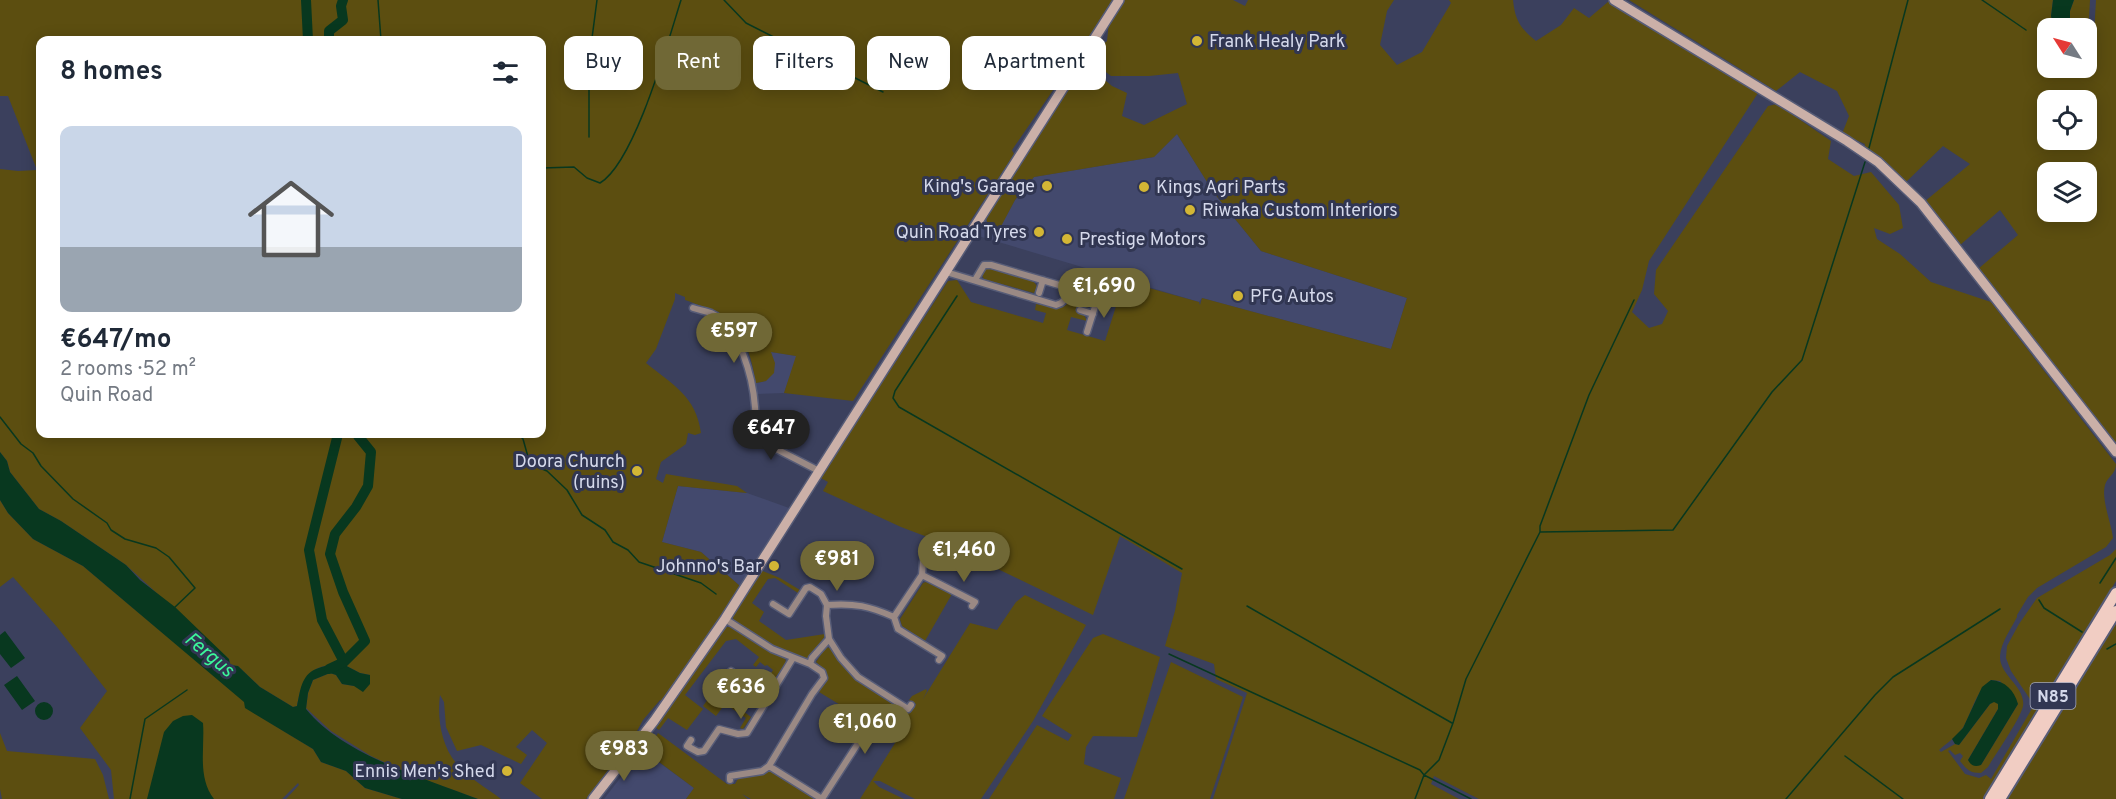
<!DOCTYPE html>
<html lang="en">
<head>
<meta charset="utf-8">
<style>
  body { margin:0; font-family:Overpass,sans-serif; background:#f6f6f7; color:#1f2937; height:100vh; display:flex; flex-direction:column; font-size:22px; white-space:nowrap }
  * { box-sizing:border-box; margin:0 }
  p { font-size:20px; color:#747a83 }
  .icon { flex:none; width:33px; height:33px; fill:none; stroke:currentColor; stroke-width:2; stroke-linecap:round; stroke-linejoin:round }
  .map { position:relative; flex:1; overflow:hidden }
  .sheet { position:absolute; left:36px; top:36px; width:510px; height:402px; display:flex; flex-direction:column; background:#fff; border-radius:12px; box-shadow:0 3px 15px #0003 }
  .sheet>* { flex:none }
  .top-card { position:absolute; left:564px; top:36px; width:570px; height:54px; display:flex; gap:12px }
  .needle { width:39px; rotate:306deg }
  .buttons { position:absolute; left:2037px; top:18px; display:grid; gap:12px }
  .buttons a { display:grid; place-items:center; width:60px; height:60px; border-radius:12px; background:#fff; box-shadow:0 3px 15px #0003; font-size:30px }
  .price { position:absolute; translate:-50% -51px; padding:0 14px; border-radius:21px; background:#706836; color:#fff; font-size:20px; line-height:39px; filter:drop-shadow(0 2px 3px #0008) }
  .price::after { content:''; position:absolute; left:50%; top:36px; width:18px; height:14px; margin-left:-9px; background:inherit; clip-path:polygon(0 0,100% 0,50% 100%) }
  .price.selected { background:#222; color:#fff }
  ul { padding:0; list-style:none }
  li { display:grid; align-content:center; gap:12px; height:318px; padding:0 24px }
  li span { display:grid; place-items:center; height:186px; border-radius:12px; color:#555 }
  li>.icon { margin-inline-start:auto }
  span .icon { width:108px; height:108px; fill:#fffc; stroke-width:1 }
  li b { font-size:26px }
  h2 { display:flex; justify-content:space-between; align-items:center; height:72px; padding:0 24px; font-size:26px }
  .tag { padding:0 21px; border-radius:12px; background:#fff; box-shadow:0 3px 15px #0003; font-size:21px; line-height:54px }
  .tag.selected { background:#706836; color:#fff }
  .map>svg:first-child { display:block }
  .built { fill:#43496d }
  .green { fill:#5c4e10; fill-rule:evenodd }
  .water { fill:#08381f }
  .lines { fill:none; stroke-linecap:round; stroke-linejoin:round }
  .stream { stroke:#08381f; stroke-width:1.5 }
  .river { stroke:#08381f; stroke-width:10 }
  .street-casing { stroke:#575c77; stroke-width:9 }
  .secondary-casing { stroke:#575c77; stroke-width:12 }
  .primary-casing { stroke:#575c77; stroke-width:14 }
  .street { stroke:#9a8984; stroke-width:6 }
  .secondary { stroke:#cbb0a8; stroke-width:9 }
  .primary { stroke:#f1cdc3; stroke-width:10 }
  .poi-dot { fill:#d3b635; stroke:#313652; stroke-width:2 }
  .labels { text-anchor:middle; stroke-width:6; stroke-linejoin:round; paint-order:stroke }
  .shield { fill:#313652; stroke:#a4a8bd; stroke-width:1.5 }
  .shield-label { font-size:16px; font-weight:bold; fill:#d5d9eb }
  .poi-label { font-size:18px; fill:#d5d9eb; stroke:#313652; text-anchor:start }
  .water-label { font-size:20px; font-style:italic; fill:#3bf89b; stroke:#313652 }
</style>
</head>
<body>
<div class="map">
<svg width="2116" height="799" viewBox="0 0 2116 799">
  <rect width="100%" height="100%" fill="#3b405d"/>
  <path class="built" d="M 1177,134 L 1214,193 L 1261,251 L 1407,298 L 1391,349 L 1202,298 L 1199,302 L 975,235 L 986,217 L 998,231 L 1015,200 L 1034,177 L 1154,157 Z
    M 771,352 L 797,356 L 784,393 L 756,394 L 756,383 L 766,381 Z
    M 678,486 L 747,493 L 789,508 L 740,586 L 701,552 L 662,542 Z
    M 642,750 L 694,788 L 686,799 L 604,799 Z"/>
  <path class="green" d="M 0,0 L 1112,0 L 1086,42 L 1012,150 L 1014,154 L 853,401 L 784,393 L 796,356 L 771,352 L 775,363 L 774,373 L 766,381 L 756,383 C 747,331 735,317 685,300 L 685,297 L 675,293 L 675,299 L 656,349 L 646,363 C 673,385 696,396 701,433 L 695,435 L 688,433 L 686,444 L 661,462 L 656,479 L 663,483 L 666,474 L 737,486 L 747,493 L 678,486 L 662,542 L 701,552 L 740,586 L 711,632 L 663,702 L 660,700 L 643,720 L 637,731 L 639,732 L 586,799 L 542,799 L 520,783 L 547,743 L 532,730 L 516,747 L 527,755 L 521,764 L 481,745 L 457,751 L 446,727 L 444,702 L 440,695 C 437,717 441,745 456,763 C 466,776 488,789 501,799 L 478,799 L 417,777 L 371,756 L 331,731 L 306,708 L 308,693 L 313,680 L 330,673 L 336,675 L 342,684 L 354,686 L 370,675 L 360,673 L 339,662 C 333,665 321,666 316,669 C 302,677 300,692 297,706 L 293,707 L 260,687 L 238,666 L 230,665 L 229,659 L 126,565 L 61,521 L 39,509 L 10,472 L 7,461 L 0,452 L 0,169 L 18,171 L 37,170 L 8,96 L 0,96 ZM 40,40 L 542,40 L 542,434 L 40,434 Z
    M 1122,0 L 1233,0 L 1245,6 L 1248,0 L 1394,0 L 1387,11 L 1380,45 L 1397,65 L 1422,52 L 1451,3 L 1449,0 L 1513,0 C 1515,20 1520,28 1536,41 L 1561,25 L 1574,8 L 1589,18 L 1609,1 L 1738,80 L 1758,93 L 1649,261 L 1642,290 L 1632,312 L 1649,328 L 1662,324 L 1668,311 L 1654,294 L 1656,270 L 1768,106 L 1777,104 L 1831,141 L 1828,159 L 1854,176 L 1871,172 L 1899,205 L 1903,228 L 1890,234 L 1874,228 L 1877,239 L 1900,254 L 1931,282 L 1991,302 L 2116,464 C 2116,474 2107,477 2105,485 C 2101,499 2111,522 2113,538 L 2106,547 L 2037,588 L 2028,597 L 2017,615 L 2017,617 C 2011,629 2001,642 2000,656 C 1999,675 2026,687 2023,706 C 2021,718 1995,755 1988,767 L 1981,773 C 1970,773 1967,770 1960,761 L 1963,756 L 1960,753 L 1955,755 L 1950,750 L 1948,751 L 1965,774 L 1979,778 L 1986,775 L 1991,779 L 2034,705 L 2011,671 L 2006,658 L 2007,646 L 2019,624 L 2037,598 L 2110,555 L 2116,549 L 2116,581 L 1983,799 L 1479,799 L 1434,776 L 1431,784 L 1459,799 L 1213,799 L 1247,693 L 1216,679 L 1214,664 L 1165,646 L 1175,611 L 1182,573 L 1120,536 L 1093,615 L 946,544 L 901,527 L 823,491 L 828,482 L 819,477 L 834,457 L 948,281 L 957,280 L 971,302 L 1043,323 L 1046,313 L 1035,310 L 1036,304 L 1061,308 L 1066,305 L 1074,293 L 1091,300 L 1090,306 L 1085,309 L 1080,307 L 1078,313 L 1084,315 L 1087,321 L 1071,317 L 1067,330 L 1105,341 L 1124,281 L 1199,302 L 1200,305 L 1202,298 L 1391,349 L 1407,298 L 1261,251 L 1214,193 L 1177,134 L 1154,157 L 1034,177 L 1015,200 L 998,232 L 988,227 L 986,217 L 1085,63 L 1112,86 L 1127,93 L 1122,116 L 1144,125 L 1187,104 L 1178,73 L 1149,76 L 1111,76 L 1088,58 L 1107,41 L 1109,22 ZM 1991,680 L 2000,681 L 2018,704 L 1981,765 L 1968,760 L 1998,709 L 1998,704 L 1995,701 L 1990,704 L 1959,745 L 1955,744 L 1941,752 L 1939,750 C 1947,743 1959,735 1964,726 C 1973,709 1975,693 1991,680 Z
    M 1629,0 L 2053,0 L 2051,16 L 2053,28 L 2048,28 L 2045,34 L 2047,38 L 2048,68 L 2086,68 L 2087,47 L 2094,35 L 2096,0 L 2116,0 L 2116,446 L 1978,269 L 2018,235 L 2000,210 L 1959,246 L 1924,202 L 1970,164 L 1943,146 L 1905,183 L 1864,149 L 1865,144 L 1842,134 L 1849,116 L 1837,91 L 1800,72 L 1776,91 ZM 2048,100 L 2086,100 L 2086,140 L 2048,140 ZM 2048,172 L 2086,172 L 2086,212 L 2048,212 Z
    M 2074,0 L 2090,0 L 2088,35 L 2086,28 L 2079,28 L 2070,19 L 2070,11 Z
    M 985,267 L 1033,281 L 1037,286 L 1034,293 L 984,279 L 981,274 Z
    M 0,500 L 8,513 L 33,539 L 83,566 L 245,702 L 246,708 L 313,749 L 321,762 L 346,771 L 365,788 L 402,799 L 286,799 L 299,785 L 298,783 L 282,799 L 114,799 L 111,770 L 80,728 L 107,691 L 57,627 L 13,577 L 0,587 Z
    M 760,570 L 780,578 L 800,590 L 798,593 L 775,578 L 768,579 L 752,603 L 764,612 L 759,621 L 786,640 L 825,634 L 825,636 L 808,660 L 774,646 L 734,622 L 732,613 Z
    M 926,582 L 952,594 L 925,641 L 902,626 L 900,619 L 923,583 Z
    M 1025,595 L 1086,625 L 1033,721 L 981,799 L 915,799 L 880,781 L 873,781 L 879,787 L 904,799 L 860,799 L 900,735 L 877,721 L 880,716 L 869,709 L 864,716 L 867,720 L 865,720 L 819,692 L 827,677 L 824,669 L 816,662 L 826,647 L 830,648 L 843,665 L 857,678 L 910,713 L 916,704 L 909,700 L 912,696 L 926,689 L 927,691 L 923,699 L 970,623 L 997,630 L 1016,602 Z
    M 2116,621 L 2116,799 L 2006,799 Z
    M 726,627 L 731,627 L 785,658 L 786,663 L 776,677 L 773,677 L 770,675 L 773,670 L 767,665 L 765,666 L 760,662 L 756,667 L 753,665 L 759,657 L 736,639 L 726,641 L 685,695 L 703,709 L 687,730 L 668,718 L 659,730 L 655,727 L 723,628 Z
    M 1103,634 L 1160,657 L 1137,737 L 1093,736 L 1086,747 L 1084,764 L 1121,778 L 1114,799 L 989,799 L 1037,725 L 1068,741 L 1072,735 L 1042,716 L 1093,638 Z
    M 1171,662 L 1243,697 L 1210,799 L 1124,799 Z
    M 712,688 L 751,717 L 743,729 L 740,728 L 746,718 L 725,704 L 716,716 L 703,706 L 708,699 L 706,696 Z
    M 0,733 L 7,751 L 95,759 L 103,775 L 109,799 L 2,799 L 0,789 Z
    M 658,733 L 727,784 L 735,784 L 739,777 L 765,774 L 768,772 L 773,772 L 816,799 L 751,799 L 742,794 L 748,799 L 686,799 L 694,788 L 643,750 L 652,743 Z"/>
  <path class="water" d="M 2053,0 L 2074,0 L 2070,11 L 2070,19 L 2079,28 L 2054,28 L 2051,16 Z
    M 0,452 L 7,461 L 10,472 L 39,509 L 61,521 L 126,565 L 140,580 L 175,607 L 229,659 L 230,665 L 238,666 L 260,687 L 293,707 L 297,706 C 300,692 301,675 316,669 C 323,666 331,665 339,662 L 360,673 L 370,675 L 370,684 L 363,692 L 354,686 L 342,684 L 336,675 L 330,673 L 313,680 L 308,693 L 306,709 C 343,755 424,778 478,799 L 402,799 L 365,788 L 346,771 L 321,762 L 313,749 L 245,708 L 244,702 L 83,566 L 33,539 L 8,513 L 0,500 Z
    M 5,631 L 25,658 L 11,668 L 0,654 L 0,635 Z
    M 17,676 L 35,701 L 22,710 L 4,685 Z
    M 1991,680 C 2005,681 2014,690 2018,704 L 1981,765 C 1975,767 1971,766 1968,760 L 1998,709 L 1998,704 L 1994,702 L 1990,704 L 1959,745 L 1955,744 L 1952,739 L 1963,728 L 1982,687 Z
    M35 711a9 9 0 1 1 18 0a9 9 0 1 1-18 0Z
    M 192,715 L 203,723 C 205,748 197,777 214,799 L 147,799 L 164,732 L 173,721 L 183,716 Z"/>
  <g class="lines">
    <path class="stream" d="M 378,0 L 381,40
      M 724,0 L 746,23 L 883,92
      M 1982,0 L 2026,30
      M 589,137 L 589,61 L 597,0
      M 1869,148 L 1908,0
      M 542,168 L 574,167 L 587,178 L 600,183 C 635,162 668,41 681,0
      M 957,296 L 895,391 L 893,398 L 899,407 L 1182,569
      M 0,417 L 21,444 L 33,453 L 41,466 L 73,499 L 107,523 L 111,530 L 125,539 L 156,548 L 169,557 L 195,588 L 174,608
      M 518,434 L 523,439 L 530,464 L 547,471 L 567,490 L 582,515 L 605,530 L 613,542 L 628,550 L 639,562 L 701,583 L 716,594
      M 1540,532 L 1673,530 L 1772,392 L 1802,360 L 1865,162
      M 2100,583 L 2116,558
      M 2039,600 L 2044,608 L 2082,632
      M 1247,606 L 1452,723
      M 2107,649 L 2116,644
      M 1169,654 L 1420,770 L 1424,775 L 1471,799
      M 1845,756 L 1903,799
      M 130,799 L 145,719 L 187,690
      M 1415,799 L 1424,775 L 1439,760 L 1453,723 L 1466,679 L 1540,532 L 1540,526 L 1589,395 L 1634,300
      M 1786,799 L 1875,695 L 1893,677 L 2000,609"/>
    <path class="river" d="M 306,0 L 308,40
      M 331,40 L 329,38 L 329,31 L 343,20 L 341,6 L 343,0
      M 338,434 L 309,550 L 322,620 L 344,662
      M 329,669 L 344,662 L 365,641 L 343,592 L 330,554 L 335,534 L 356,507 L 368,486 L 371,452 L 358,436 L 359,434"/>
    <g class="street-casing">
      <path id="street" d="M 946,272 L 1056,305 L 1061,303 L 1074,291 L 1115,302
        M 975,280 L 984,265 L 991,265 L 1059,285
        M 1039,293 L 1043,280
        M 693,308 C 699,310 706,311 711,313 C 740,326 753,379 755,407 C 756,418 754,429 757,439 L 819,471
        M 1080,310 L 1093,314
        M 1087,332 L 1098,297
        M 934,557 L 929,555 L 923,562 L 922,575 L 894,617 L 898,629 L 942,656 L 939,660
        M 922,575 L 975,602 L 972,606
        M 773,604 L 789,614 L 806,588 L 810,587 L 821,594 L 827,605
        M 725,619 L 772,649 L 810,664 L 822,672 L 824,678 L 812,694 L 769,766 L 762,771 L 730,776 L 730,780
        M 829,639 L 826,616 L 827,605 C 855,603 869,606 894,617
        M 810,664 L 812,658 L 829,639 L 841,658 L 858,677 L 908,709 L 911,705
        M 720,689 L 731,671 L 745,682 L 750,679 L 754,675 L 760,674 L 777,684 L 793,658
        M 691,740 L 687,746 L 698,752 L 704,751 L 719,729 L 738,734 L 747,733 L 777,684
        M 769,766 L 822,799 L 875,717 L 871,714"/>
    </g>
    <g class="secondary-casing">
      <path id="secondary" d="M 1614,0 L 1847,141 L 1878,162 L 1921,203 L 2116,452
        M 593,799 L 654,721 L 725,619 L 1119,0"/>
    </g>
    <g class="primary-casing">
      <path id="primary" d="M 1990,799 L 2116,593
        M 2000,799 L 2116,611"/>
    </g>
    <use href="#street" class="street"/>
    <use href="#secondary" class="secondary"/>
    <use href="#primary" class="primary"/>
  </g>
  <g class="poi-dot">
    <circle cx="1197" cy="41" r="6"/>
    <circle cx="1047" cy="186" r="6"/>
    <circle cx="1144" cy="187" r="6"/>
    <circle cx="1190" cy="210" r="6"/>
    <circle cx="1039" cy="232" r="6"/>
    <circle cx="1067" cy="239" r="6"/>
    <circle cx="1238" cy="296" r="6"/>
    <circle cx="637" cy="471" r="6"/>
    <circle cx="774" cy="566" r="6"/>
    <circle cx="507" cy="771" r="6"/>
  </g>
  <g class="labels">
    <rect class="shield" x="2030.5" y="683" width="45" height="26" rx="4.5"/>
    <g class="shield-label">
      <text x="2053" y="702">N85</text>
    </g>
    <g class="poi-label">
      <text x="1209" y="47">Frank Healy Park</text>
      <text x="1035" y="192" text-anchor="end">King's Garage</text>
      <text x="1156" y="193">Kings Agri Parts</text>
      <text x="1202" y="216">Riwaka Custom Interiors</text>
      <text x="1027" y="238" text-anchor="end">Quin Road Tyres</text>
      <text x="1079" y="245">Prestige Motors</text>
      <text x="1250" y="302">PFG Autos</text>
      <text x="625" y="467" text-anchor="end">Doora Church<tspan x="625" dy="21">(ruins)</tspan></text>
      <text x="762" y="572" text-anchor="end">Johnno's Bar</text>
      <text x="495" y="777" text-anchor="end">Ennis Men's Shed</text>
    </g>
    <g class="water-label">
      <text transform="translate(210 654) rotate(40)" y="7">Fergus</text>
    </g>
  </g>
</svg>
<div class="buttons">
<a><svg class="needle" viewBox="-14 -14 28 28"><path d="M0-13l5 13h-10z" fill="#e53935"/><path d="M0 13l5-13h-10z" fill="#747a83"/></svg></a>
<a><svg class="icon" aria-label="locate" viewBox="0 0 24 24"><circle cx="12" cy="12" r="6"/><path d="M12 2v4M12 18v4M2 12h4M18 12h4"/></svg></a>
<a><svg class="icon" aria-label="layers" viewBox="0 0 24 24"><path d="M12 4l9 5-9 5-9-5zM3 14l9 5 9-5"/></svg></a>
</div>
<b class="price" style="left:1104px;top:319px">€1,690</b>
<b class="price" style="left:734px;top:364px">€597</b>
<b class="price selected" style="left:771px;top:461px">€647</b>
<b class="price" style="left:964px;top:583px">€1,460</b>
<b class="price" style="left:837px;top:592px">€981</b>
<b class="price" style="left:741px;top:720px">€636</b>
<b class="price" style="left:865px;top:755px">€1,060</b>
<b class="price" style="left:624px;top:782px">€983</b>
<div class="top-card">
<a class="tag">Buy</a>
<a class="tag selected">Rent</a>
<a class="tag">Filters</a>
<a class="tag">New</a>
<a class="tag">Apartment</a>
</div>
<section class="sheet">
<h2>8 homes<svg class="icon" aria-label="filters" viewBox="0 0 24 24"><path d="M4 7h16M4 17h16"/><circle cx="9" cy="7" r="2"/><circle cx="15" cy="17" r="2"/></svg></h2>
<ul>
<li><span style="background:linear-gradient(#c9d6e8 65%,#9aa5b1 0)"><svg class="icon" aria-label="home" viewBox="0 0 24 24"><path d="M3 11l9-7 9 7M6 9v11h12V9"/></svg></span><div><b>€647/mo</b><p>2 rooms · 52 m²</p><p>Quin Road</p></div></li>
</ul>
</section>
</div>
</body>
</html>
